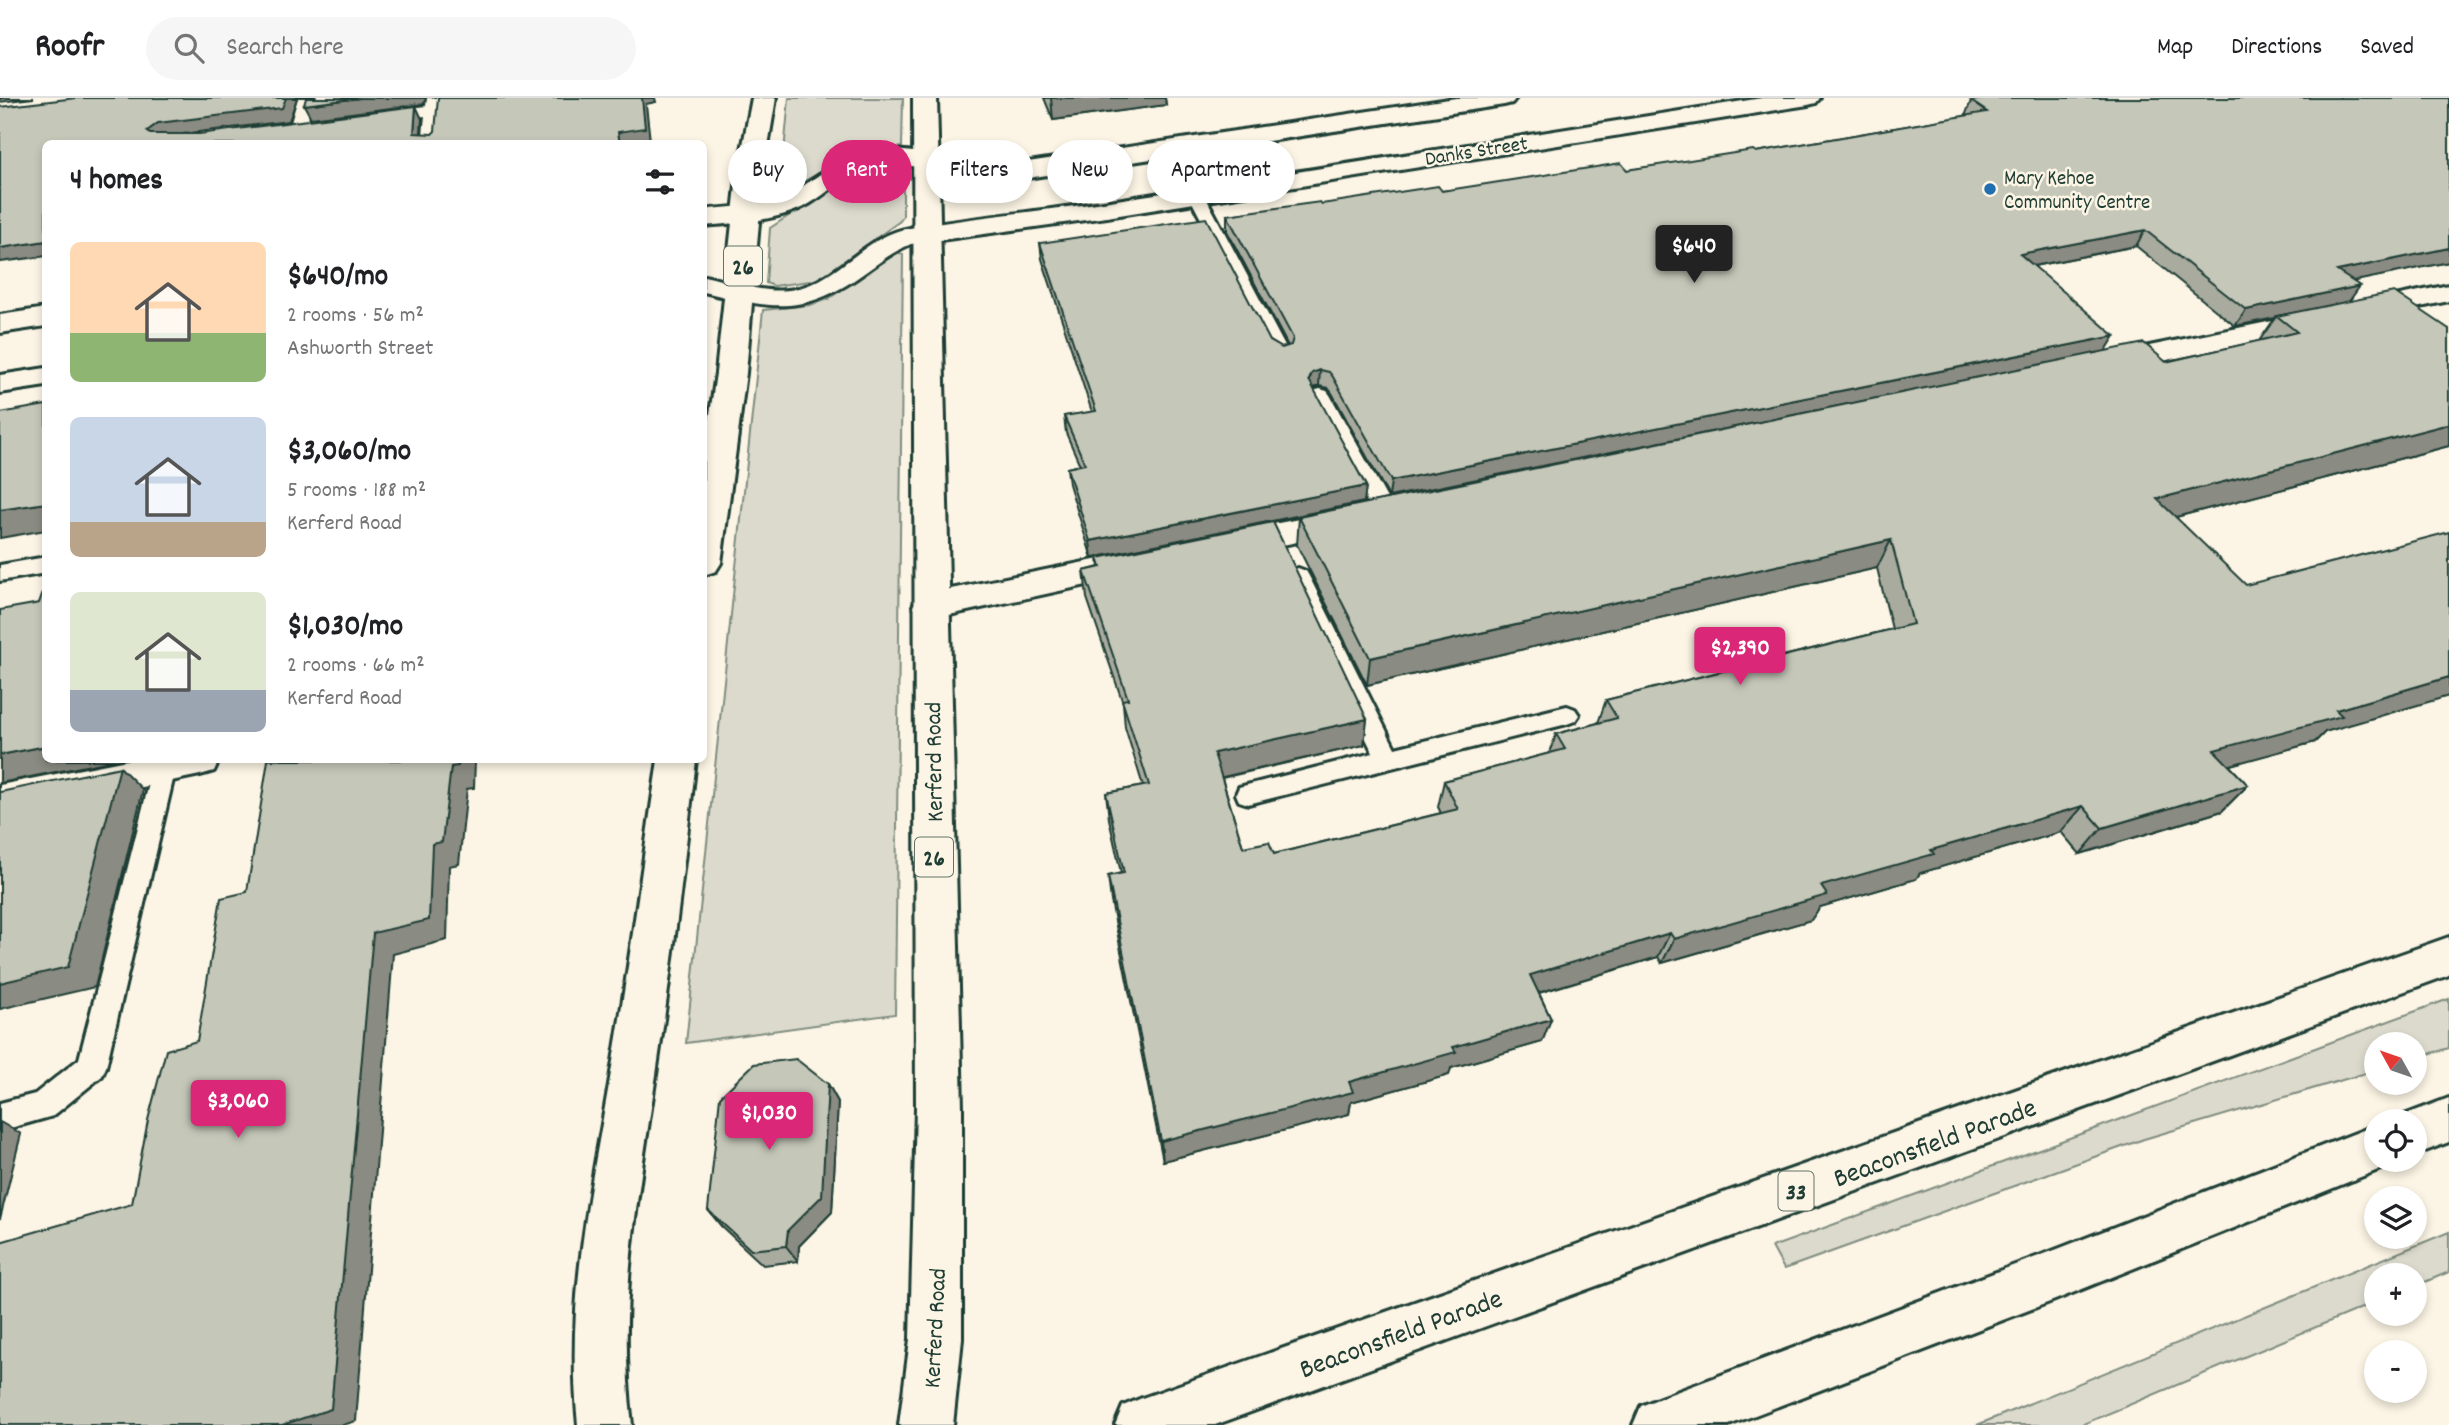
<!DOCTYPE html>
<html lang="en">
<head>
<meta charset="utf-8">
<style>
  body { margin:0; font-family:Dekko,sans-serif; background:#f6f6f6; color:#202124; height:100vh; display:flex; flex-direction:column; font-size:26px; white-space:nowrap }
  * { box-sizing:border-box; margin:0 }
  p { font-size:23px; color:#757577 }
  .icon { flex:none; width:38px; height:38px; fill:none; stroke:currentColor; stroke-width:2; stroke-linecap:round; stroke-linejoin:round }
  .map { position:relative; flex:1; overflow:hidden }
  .drawer { position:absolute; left:42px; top:42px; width:665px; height:623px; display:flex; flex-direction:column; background:#fff; border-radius:10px; box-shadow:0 4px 10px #0003 }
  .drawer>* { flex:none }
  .hud { position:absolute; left:728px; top:42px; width:665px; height:63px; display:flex; gap:14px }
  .needle { width:46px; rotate:310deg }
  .buttons { position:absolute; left:2364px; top:934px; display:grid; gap:14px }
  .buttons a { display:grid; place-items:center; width:63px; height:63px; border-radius:50%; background:#fff; box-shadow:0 4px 10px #0003; font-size:35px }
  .price { position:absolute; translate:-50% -60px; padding:0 16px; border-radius:7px; background:#db2777; color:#fff; font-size:23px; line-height:46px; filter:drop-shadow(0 2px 4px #0008) }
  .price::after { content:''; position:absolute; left:50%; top:42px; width:21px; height:16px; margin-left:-10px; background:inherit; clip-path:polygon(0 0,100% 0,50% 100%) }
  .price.selected { background:#222; color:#fff }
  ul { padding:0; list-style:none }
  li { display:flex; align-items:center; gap:21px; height:175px; padding:0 28px }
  li span { display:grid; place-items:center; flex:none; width:196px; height:140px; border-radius:10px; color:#555 }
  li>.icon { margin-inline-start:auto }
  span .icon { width:84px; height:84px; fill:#fffc; stroke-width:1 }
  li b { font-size:30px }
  h2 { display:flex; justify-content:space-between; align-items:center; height:84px; padding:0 28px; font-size:30px }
  .tag { padding:0 24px; border-radius:32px; background:#fff; box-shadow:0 4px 10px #0003; font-size:24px; line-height:63px }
  .tag.selected { background:#db2777; color:#fff }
  header { display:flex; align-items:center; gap:42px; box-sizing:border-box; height:98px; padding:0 35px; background:#fff; border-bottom:2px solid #e0e0e0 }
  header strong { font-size:33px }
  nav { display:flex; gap:38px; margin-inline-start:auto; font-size:24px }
  .search { width:490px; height:63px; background:#f6f6f6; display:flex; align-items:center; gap:18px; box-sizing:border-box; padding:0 24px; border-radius:38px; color:#757577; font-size:26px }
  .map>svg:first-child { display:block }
  .green { fill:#dcdacc; stroke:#7e8c80; stroke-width:2 }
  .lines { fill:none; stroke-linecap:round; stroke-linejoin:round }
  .lane-casing { stroke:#1f3d34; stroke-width:6 }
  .street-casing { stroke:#1f3d34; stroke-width:6 }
  .primary-casing { stroke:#1f3d34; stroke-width:6 }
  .lane { fill:#fcf5e5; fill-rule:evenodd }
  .street { fill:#fcf5e5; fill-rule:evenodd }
  .primary { fill:#fcf5e5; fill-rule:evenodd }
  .wall { fill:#a9ab9f; stroke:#1f3d34; stroke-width:2; fill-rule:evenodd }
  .shaded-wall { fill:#8a8b82; stroke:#1f3d34; stroke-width:2 }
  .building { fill:#c5c7b9; stroke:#1f3d34; stroke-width:2 }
  .poi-dot { fill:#1f6fb2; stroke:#fcf5e5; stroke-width:2.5 }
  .labels { text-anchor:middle; stroke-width:5; stroke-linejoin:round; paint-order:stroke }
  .far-street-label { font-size:21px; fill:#1f3d34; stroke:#fcf5e5 }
  .far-poi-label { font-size:21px; fill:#1f3d34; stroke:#fcf5e5; text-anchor:start }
  .shield { fill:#fcf5e5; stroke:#617469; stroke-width:2 }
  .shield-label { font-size:23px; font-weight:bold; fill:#1f3d34 }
  .street-label { font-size:24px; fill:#1f3d34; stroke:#fcf5e5 }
  .near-street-label { font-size:28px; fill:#1f3d34; stroke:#fcf5e5 }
</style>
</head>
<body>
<header>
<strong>Roofr</strong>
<div class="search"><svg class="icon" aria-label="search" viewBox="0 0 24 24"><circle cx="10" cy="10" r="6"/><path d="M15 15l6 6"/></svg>Search here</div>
<nav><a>Map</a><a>Directions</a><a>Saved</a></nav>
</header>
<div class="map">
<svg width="2449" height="1327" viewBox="0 0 2449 1327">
  <rect width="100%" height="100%" fill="#fcf5e5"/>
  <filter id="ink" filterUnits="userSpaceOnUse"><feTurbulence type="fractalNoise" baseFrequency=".0143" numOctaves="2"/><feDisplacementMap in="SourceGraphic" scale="14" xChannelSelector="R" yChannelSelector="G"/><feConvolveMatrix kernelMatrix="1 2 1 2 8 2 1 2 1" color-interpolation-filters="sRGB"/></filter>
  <g filter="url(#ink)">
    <path class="green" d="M 789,0 L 903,0 L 902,49 L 847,59 L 780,97 Z
      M 900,69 L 903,75 L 903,118 L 900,123 L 817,182 L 774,188 L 766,185 L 770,130 L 853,76 Z
      M 895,154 L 903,156 L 895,916 L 686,945 L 763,212 L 810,207 L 828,201 Z
      M 2449,901 L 2449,950 L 2415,960 L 2415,947 L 2376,947 L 2376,972 L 2144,1041 L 1784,1171 L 1772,1149 Z
      M 2449,1134 L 2449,1174 L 2415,1188 L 2415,1178 L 2376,1178 L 2376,1204 L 2081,1327 L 1977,1327 Z"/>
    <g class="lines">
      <g class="lane-casing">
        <path id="lane" d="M 298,0 L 314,0 L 306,28 L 298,33 L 290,28 Z
          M 427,0 L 443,0 L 438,46 L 422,46 L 425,18 L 385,23 L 377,18 L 385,13 L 426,8 Z
          M 1196,91 L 1204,96 L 1290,258 L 1288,262 L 1281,264 L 1272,258 L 1188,96 Z
          M 1320,291 L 1327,293 L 1330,297 L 1395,415 L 1391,420 L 1377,420 L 1373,415 L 1310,297 L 1313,293 Z
          M 46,459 L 46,475 L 0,483 L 0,467 Z
          M 1298,470 L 1306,473 L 1309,478 L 1395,650 L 1567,608 L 1575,611 L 1579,617 L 1575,623 L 1567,626 L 1248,706 L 1239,703 L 1236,696 L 1239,689 L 1373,655 L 1287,478 L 1290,473 Z
          M 155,662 L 171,662 L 176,669 L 106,969 L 102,978 L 53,1018 L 0,1033 L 0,1005 L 35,996 L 79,961 Z"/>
      </g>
      <g class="street-casing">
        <path id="street" d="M 1456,0 L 1516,0 L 1512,5 L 1504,7 L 1002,84 C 961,82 907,59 868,69 C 846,75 829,95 809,106 C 779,123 737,125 704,128 L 704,112 C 729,108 759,110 783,99 C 814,85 834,60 868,54 C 913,46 958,67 1002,68 Z
          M 1762,0 L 1820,0 L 1816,5 L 1808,7 L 1107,119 L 911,146 C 891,154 875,168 857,180 C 801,219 766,209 704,194 L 704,178 C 732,184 766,197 795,191 C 839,182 865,137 910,130 C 976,119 1043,113 1110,103 C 1327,70 1545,34 1762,0 Z
          M 2449,187 L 2449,203 L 2105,275 L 2094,272 L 2090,266 L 2094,260 L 2105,257 Z
          M 46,210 L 46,228 L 0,235 L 0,217 Z
          M 46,270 L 46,288 L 0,295 L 0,277 Z
          M 1350,411 L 1362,414 L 1367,422 L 1362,430 L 1227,459 L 1215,455 L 1210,447 L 1215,439 L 1227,435 Z
          M 1134,454 L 1146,458 L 1151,466 L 1146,474 L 931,521 L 919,517 L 913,508 L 919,499 L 931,495 Z
          M 127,662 L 219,662 L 214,673 L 200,677 L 0,719 L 0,687 Z"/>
      </g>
      <g class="primary-casing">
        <path id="primary" d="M 752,0 L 776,0 L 763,78 L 746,275 L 721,465 L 716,473 L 704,477 L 704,357 L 716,275 L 737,78 Z
          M 913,0 L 937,0 L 962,1010 L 962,1241 L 953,1327 L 899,1327 L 910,1241 L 916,1010 Z
          M 658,662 L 696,662 C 684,762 673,863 658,963 C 640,1090 616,1198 632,1327 L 578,1327 C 565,1197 592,1089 613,963 C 630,863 643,762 658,662 Z
          M 2449,839 L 2449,877 L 1215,1327 L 1115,1327 L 1123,1308 L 1142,1300 Z
          M 2449,1000 L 2449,1044 L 2415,1057 L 2415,1024 L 2397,1024 L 2399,1019 Z
          M 2376,1027 L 2376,1062 L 2394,1062 L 2393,1066 L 2055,1202 L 1729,1327 L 1633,1327 L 1641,1308 L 1660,1300 L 2055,1152 Z"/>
      </g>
      <use href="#lane" class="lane"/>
      <use href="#street" class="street"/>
      <use href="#primary" class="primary"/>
    </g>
    <path class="wall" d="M 1044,0 L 1165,0 L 1166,7 L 1053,22 Z
      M 2449,0 L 2449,164 L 2353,183 L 2350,203 L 2449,231 L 2449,348 L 2176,419 L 2325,634 L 2315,644 L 2229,667 L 2248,687 L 2222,713 L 2080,756 L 2061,734 L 1920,775 L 1916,781 L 1820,809 L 1811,822 L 1662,865 L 1658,859 L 1539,895 L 1551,921 L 1542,944 L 1451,970 L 1449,977 L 1351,1004 L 1349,1016 L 1163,1063 L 1111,803 L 1108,778 L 1121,775 L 1109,721 L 1106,695 L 1143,688 L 1125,629 L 1123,605 L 1087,500 L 1084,473 L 1099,469 L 1098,460 L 1367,621 L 1364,647 L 1222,680 L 1243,749 L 1274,756 L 1441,715 L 1438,709 L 1444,683 L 1550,655 L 1556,636 L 1598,625 L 1606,602 L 1892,531 L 1877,470 L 1367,587 L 1297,447 L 1299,419 L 1753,326 L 1389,399 L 1332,295 L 1328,290 L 1319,288 L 1313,291 L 1366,388 L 1364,404 L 1092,460 L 1069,386 L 1067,370 L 1080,367 L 1066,335 L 1064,318 L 1092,314 L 1042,161 L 1040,145 L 1270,243 L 1282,250 L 1288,248 L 1227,133 L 1227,117 L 1627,72 L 1756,54 L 1965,18 L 1971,3 ZM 2136,148 L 2235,228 L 2275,220 L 2259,243 L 2166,264 L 2105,253 L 2034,168 Z
      M 828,986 L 838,1004 L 832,1114 L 799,1148 L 798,1163 L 763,1167 L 721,1128 L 708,1112 Z"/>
    <path class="shaded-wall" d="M 0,0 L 34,0 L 0,4 Z
      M 286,0 L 297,0 L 289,23 L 166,38 L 155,46 L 147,33 L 158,25 Z
      M 360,0 L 426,0 L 424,6 L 311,20 L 304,7 Z
      M 642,0 L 655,0 L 656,4 L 646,6 L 650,43 L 630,46 L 620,46 L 618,34 Z
      M 1051,0 L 1165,0 L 1166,7 L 1053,22 Z
      M 416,8 L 422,21 L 420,46 L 414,35 Z
      M 2145,132 L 2136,148 L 2012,172 L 2020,156 Z
      M 46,143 L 46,158 L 0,164 L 0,150 Z
      M 2449,150 L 2449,164 L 2326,189 L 2337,173 Z
      M 2360,188 L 2348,205 L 2277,218 L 2275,220 L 2235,228 L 2246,212 Z
      M 2115,238 L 2105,254 L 1389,399 L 1391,383 Z
      M 1320,272 L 1319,288 L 1311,291 L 1309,282 L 1312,275 Z
      M 2449,326 L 2449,348 L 2137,429 L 2157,401 Z
      M 1366,388 L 1364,404 L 1092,460 L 1090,443 Z
      M 46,405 L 46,432 L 0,440 L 0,412 Z
      M 1891,442 L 1877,470 L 1367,587 L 1370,560 Z
      M 2449,579 L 2449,598 L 2325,634 L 2315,644 L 2190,678 L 2214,652 L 2336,612 Z
      M 1367,621 L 1364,647 L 1214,681 L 1214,655 Z
      M 46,648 L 46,662 L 116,662 L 0,685 L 0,657 Z
      M 458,662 L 475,662 L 474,690 L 467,691 L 459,766 L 449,768 L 447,842 L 393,856 L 356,1323 L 343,1327 L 282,1327 L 373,835 L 432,746 L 451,669 Z
      M 120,669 L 143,692 L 95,889 L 0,911 L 0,885 Z
      M 2248,687 L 2222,713 L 2080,756 L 2102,730 Z
      M 2083,708 L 2061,734 L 1920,775 L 1916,781 L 1820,809 L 1811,822 L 1662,865 L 1674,841 L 1821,788 L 1931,752 Z
      M 1670,835 L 1658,859 L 1521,900 L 1530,877 Z
      M 1551,921 L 1542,944 L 1451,970 L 1449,977 L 1351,1004 L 1349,1016 L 1163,1063 L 1161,1043 L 1349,984 L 1453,949 Z
      M 828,986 L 838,1004 L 832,1114 L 799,1148 L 798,1163 L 786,1148 L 788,1132 Z
      M 0,1024 L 21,1036 L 0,1121 Z"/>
    <path class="building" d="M 76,0 L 286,0 L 282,10 L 158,25 L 147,33 L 150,36 L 199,36 L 416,8 L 414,35 L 432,36 L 435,33 L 438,0 L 642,0 L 645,30 L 618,34 L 620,46 L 46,46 L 46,143 L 0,150 L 0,9 Z
      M 306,0 L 360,0 L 304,7 Z
      M 1989,0 L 2449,0 L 2449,150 L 2337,173 L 2360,188 L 2246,212 L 2145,132 L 2020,156 L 2115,238 L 1391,383 L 1333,279 L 1329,274 L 1320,272 L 1312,275 L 1309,282 L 1366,388 L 1090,443 L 1067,370 L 1085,366 L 1064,318 L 1096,313 L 1040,145 L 1206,120 L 1270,243 L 1282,250 L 1291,247 L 1293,240 L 1227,117 L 1320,104 L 1322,106 L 1438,88 L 1442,93 L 1621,65 L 1627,72 L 1753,52 L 1756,54 L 1987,14 L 1971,3 Z
      M 2394,194 L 2449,231 L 2449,326 L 2157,401 L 2246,487 L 2449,434 L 2449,579 L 2336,612 L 2342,618 L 2214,652 L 2248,687 L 2102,730 L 2083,708 L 1931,752 L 1934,756 L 1821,788 L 1827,797 L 1674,841 L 1670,835 L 1530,877 L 1551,921 L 1453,949 L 1456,954 L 1349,984 L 1353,994 L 1161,1043 L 1108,778 L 1124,775 L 1106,695 L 1149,687 L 1122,602 L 1128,601 L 1084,473 L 1101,469 L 1098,460 L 1273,424 L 1367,621 L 1214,655 L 1243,749 L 1269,744 L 1274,756 L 1458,711 L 1444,683 L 1565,651 L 1556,636 L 1617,620 L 1606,602 L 1913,526 L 1891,442 L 1370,560 L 1299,419 L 2144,245 L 2166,264 L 2297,234 L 2277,218 Z
      M 46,307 L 46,405 L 0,412 L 0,315 Z
      M 46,485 L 46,648 L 0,657 L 0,512 L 39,505 Z
      M 268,662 L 458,662 L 458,668 L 451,669 L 442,744 L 432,746 L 429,822 L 373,835 L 331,1311 L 282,1327 L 0,1327 L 0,1144 L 132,1106 L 148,1022 L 166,952 L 197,943 L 221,800 L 247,794 Z
      M 120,669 L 68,869 L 0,885 L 0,694 Z
      M 796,961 L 828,986 L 822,1098 L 788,1132 L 786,1148 L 751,1152 L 708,1112 L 720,999 L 754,966 Z"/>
  </g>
  <circle class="poi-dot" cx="1990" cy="91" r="7"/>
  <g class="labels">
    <g class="far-street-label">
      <text transform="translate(1476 52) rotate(-9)" y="7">Danks Street</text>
    </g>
    <g class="far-poi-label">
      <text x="2004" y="86">Mary Kehoe<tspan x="2004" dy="24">Community Centre</tspan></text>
    </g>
    <g class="shield">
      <rect x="724" y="148.5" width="38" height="39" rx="5"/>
      <rect x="915" y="739.5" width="38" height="39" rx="5"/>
      <rect x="1778.5" y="1073.5" width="35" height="39" rx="5"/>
    </g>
    <g class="shield-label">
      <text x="743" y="176">26</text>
      <text x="934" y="767">26</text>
      <text x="1796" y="1101">33</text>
    </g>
    <g class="street-label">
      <text transform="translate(933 664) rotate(-91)" y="8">Kerferd Road</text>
      <text transform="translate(934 1230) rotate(-87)" y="8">Kerferd Road</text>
    </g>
    <g class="near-street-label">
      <text transform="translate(1934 1043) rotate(-20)" y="10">Beaconsfield Parade</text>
      <text transform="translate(1400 1234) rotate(-20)" y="10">Beaconsfield Parade</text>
    </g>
  </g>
</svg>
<div class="buttons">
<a><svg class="needle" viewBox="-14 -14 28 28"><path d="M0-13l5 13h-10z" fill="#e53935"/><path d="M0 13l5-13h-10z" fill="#757577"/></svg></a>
<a><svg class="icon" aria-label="locate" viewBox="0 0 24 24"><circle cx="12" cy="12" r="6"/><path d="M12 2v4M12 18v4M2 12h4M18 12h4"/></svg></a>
<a><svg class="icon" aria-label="layers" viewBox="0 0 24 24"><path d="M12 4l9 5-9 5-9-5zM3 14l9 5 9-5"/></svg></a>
<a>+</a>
<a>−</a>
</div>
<b class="price selected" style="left:1694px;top:187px">$640</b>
<b class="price" style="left:1740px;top:589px">$2,390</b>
<b class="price" style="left:238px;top:1042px">$3,060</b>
<b class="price" style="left:769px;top:1054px">$1,030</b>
<div class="hud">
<a class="tag">Buy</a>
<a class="tag selected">Rent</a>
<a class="tag">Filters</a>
<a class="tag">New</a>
<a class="tag">Apartment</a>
</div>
<section class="drawer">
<h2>4 homes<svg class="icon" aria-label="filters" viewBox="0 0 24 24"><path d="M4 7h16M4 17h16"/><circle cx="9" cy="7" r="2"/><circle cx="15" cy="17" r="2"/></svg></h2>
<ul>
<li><span style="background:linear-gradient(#ffd9b3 65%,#8fb573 0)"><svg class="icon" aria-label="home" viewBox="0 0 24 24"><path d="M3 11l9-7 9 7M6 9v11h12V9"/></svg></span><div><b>$640/mo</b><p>2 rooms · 56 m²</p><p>Ashworth Street</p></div></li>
<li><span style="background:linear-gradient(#c9d6e8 75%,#b9a48a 0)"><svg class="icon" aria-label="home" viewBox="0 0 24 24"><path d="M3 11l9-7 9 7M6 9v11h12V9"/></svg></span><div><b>$3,060/mo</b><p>5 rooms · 188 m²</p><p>Kerferd Road</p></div></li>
<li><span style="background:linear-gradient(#dfe7d0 70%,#9aa5b1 0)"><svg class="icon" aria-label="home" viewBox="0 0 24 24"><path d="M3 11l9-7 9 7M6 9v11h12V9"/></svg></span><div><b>$1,030/mo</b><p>2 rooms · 66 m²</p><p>Kerferd Road</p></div></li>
</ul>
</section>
</div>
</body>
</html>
